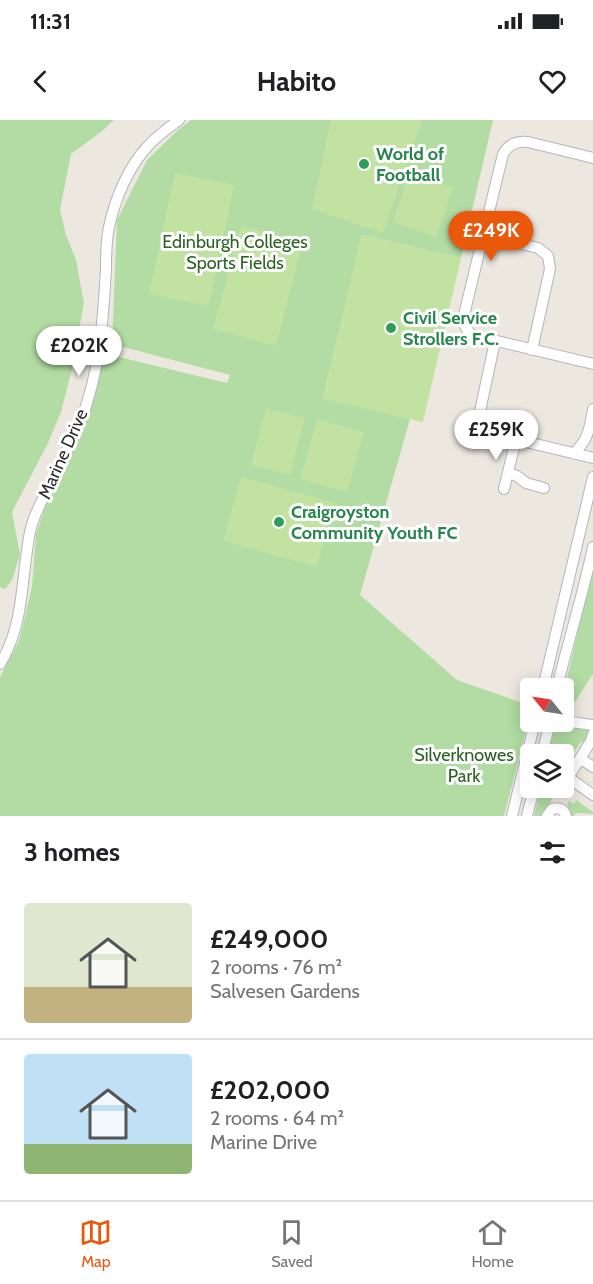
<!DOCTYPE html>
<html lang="en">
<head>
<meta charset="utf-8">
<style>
  body { margin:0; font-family:Cabin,sans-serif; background:#f2f2f2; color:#202124; height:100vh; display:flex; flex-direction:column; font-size:22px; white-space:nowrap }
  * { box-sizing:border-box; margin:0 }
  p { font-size:20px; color:#757577 }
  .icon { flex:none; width:33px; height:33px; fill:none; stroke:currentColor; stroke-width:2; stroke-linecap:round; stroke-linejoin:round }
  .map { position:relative; height:696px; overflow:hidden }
  .drawer { display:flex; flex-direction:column; background:#fff; flex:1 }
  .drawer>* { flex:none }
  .needle { width:39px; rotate:300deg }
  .buttons { position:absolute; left:520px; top:558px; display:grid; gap:12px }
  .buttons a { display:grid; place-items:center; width:54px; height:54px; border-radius:6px; background:#fff; box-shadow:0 3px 15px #0003; font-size:30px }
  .price { position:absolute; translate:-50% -51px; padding:0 14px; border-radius:21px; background:#fff; color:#222; font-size:20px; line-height:39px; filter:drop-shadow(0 2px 3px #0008) }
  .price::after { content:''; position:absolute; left:50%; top:36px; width:18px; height:14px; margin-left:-9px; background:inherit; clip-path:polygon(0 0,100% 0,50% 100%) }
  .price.selected { background:#ea580c; color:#fff }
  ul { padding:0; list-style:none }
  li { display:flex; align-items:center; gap:18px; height:150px; padding:0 24px }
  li+li { border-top:2px solid #e0e0e0 }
  li span { display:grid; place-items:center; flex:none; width:168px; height:120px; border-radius:6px; color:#555 }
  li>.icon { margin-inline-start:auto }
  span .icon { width:72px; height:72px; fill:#fffc; stroke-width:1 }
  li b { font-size:26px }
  h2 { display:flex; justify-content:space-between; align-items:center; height:72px; padding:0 24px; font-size:26px }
  .status { display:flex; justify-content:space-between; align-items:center; height:42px; padding:0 30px; background:#fff; direction:ltr }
  .status svg { height:16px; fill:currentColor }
  header { display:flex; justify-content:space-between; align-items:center; height:78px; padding:0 24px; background:#fff; font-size:27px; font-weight:700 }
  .menu { display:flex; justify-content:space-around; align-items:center; height:84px; border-top:2px solid #e0e0e0; background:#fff; font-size:16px; color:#757577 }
  .menu a { display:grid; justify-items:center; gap:3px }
  .menu .selected { color:#ea580c }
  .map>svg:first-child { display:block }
  .green { fill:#b2dca3 }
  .pitch { fill:#c1e2a0 }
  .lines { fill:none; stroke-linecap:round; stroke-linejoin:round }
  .minor-casing { stroke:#b3b5be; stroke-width:12 }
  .minor { stroke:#fff; stroke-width:10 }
  .leisure-dot { fill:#2e9e5b; stroke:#fff; stroke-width:2 }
  .labels { text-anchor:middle; stroke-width:6; stroke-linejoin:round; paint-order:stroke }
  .leisure-label { font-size:18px; font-weight:bold; fill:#27864d; stroke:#fff; text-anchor:start }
  .park-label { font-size:18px; fill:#2b6223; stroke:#fff }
  .street-label { font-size:18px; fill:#2c2c2c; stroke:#fff }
</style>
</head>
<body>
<div class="status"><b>11:31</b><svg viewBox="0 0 49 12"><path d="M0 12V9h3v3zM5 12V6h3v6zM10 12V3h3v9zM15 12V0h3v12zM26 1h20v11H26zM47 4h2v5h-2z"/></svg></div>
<header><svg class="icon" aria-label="back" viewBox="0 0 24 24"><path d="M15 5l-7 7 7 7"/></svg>Habito<svg class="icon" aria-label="heart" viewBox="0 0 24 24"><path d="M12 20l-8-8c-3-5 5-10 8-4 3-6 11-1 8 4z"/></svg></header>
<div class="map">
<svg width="593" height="696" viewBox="0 0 593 696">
  <rect width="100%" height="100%" fill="#ece8e0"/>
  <path class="green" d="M 0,0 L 114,0 L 101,12 L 71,34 L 60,90 L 66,115 L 76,140 L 84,183 L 72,249 L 61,292 L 48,323 L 12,392 L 20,435 L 12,460 L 5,469 L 0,467 Z
    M 191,0 L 493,0 L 461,138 L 362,115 L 323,278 L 410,299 L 360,475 L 457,560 L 531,586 L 531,591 L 504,696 L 0,696 L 0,557 L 19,521 L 32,467 L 36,414 L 48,379 L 94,276 L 104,235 L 123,238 L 227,263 L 230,255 L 112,224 L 117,100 L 147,40 L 179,9 Z
    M 593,447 L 593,554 L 573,585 L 572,594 L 564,592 L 564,571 Z
    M 563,604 L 589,609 L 590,613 L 586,624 L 581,622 L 564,647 L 564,634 L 549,634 C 551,624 552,607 563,604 Z
    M 541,668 L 558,668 L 543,696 L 534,696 Z
    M 576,680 L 593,692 L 593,694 L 576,693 L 574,696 L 571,696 L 567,684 L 569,681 L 574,684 Z"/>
  <path class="pitch" d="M 331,0 L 422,0 L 383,113 L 312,89 Z
    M 175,53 L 234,65 L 209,186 L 149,174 Z
    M 409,53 L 453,68 L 436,117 L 393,102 Z
    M 241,106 L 303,122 L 276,226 L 213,209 Z
    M 361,115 L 461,138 L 423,302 L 323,279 Z
    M 266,288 L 305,298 L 290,355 L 251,345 Z
    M 317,299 L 364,312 L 347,372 L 300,359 Z
    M 241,357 L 335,383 L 317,447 L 223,421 Z"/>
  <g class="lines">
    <g class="minor-casing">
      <path id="minor" d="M 593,38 L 528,22 C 516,21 509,24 503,34 L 463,199 C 464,206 467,211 472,215 L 593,244
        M 483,115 L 538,128 L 548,136 L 550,149 L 532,230
        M 495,221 L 479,296 L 478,302 L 481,311 L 593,338
        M 575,334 C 577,329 581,326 584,321 C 590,312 591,299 593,289
        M 508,353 L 517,356 L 526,363 L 544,368
        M 504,369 L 516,319
        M 0,544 C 25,504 21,456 30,412 C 33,396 42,380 49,366 C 62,339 78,312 87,283 C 95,257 100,230 102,203 C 104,185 105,166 106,148 C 106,135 106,121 109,107 C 115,79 128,47 148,26 C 157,16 168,8 179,0
        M 543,568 L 593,357
        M 557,568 C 568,521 583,475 593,427
        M 564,600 L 578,603 L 593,605
        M 593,614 L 591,621 L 569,656 L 572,660 L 593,675
        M 542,634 L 550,602
        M 580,638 L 593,647
        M 512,696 L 535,602
        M 527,696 L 534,668
        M 547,696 L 552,689 C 559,687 564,689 566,696"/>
    </g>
    <use href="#minor" class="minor"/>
  </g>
  <g class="leisure-dot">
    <circle cx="364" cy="44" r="6"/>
    <circle cx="391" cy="208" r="6"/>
    <circle cx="279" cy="402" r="6"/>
  </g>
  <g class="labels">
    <g class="leisure-label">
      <text x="376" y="40">World of<tspan x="376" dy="21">Football</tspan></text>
      <text x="403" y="204">Civil Service<tspan x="403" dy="21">Strollers F.C.</tspan></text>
      <text x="291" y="398">Craigroyston<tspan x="291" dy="21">Community Youth FC</tspan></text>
    </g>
    <g class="park-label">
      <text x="235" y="128">Edinburgh Colleges<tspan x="235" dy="21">Sports Fields</tspan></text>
      <text x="464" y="641">Silverknowes<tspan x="464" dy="21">Park</tspan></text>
    </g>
    <g class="street-label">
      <text transform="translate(63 334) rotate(-66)" y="6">Marine Drive</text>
    </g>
  </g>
</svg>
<div class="buttons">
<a><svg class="needle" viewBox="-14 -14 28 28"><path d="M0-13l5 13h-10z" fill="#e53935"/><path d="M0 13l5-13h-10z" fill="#757577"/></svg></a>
<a><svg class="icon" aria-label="layers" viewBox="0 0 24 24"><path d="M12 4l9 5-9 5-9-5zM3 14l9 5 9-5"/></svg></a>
</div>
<b class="price selected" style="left:491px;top:142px">£249K</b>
<b class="price" style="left:79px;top:257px">£202K</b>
<b class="price" style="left:496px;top:341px">£259K</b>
</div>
<section class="drawer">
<h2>3 homes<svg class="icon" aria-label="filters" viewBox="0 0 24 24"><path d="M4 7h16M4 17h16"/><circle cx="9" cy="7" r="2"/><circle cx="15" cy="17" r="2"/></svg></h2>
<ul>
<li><span style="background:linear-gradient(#dfe7d0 70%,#c2b280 0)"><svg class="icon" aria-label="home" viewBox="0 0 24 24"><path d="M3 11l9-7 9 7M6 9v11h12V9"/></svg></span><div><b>£249,000</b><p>2 rooms · 76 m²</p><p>Salvesen Gardens</p></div></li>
<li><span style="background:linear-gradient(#bfe0f5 75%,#8fb573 0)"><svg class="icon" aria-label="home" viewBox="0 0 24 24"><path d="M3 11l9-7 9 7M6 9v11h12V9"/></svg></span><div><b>£202,000</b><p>2 rooms · 64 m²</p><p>Marine Drive</p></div></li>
</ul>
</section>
<nav class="menu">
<a class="selected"><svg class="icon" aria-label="map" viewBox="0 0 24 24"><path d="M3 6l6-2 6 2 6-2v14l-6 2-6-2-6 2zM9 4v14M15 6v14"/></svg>Map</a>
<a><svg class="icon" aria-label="saved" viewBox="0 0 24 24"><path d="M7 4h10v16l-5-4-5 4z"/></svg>Saved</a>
<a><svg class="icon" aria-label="home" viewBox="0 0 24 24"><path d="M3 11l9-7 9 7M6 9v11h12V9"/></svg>Home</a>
</nav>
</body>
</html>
